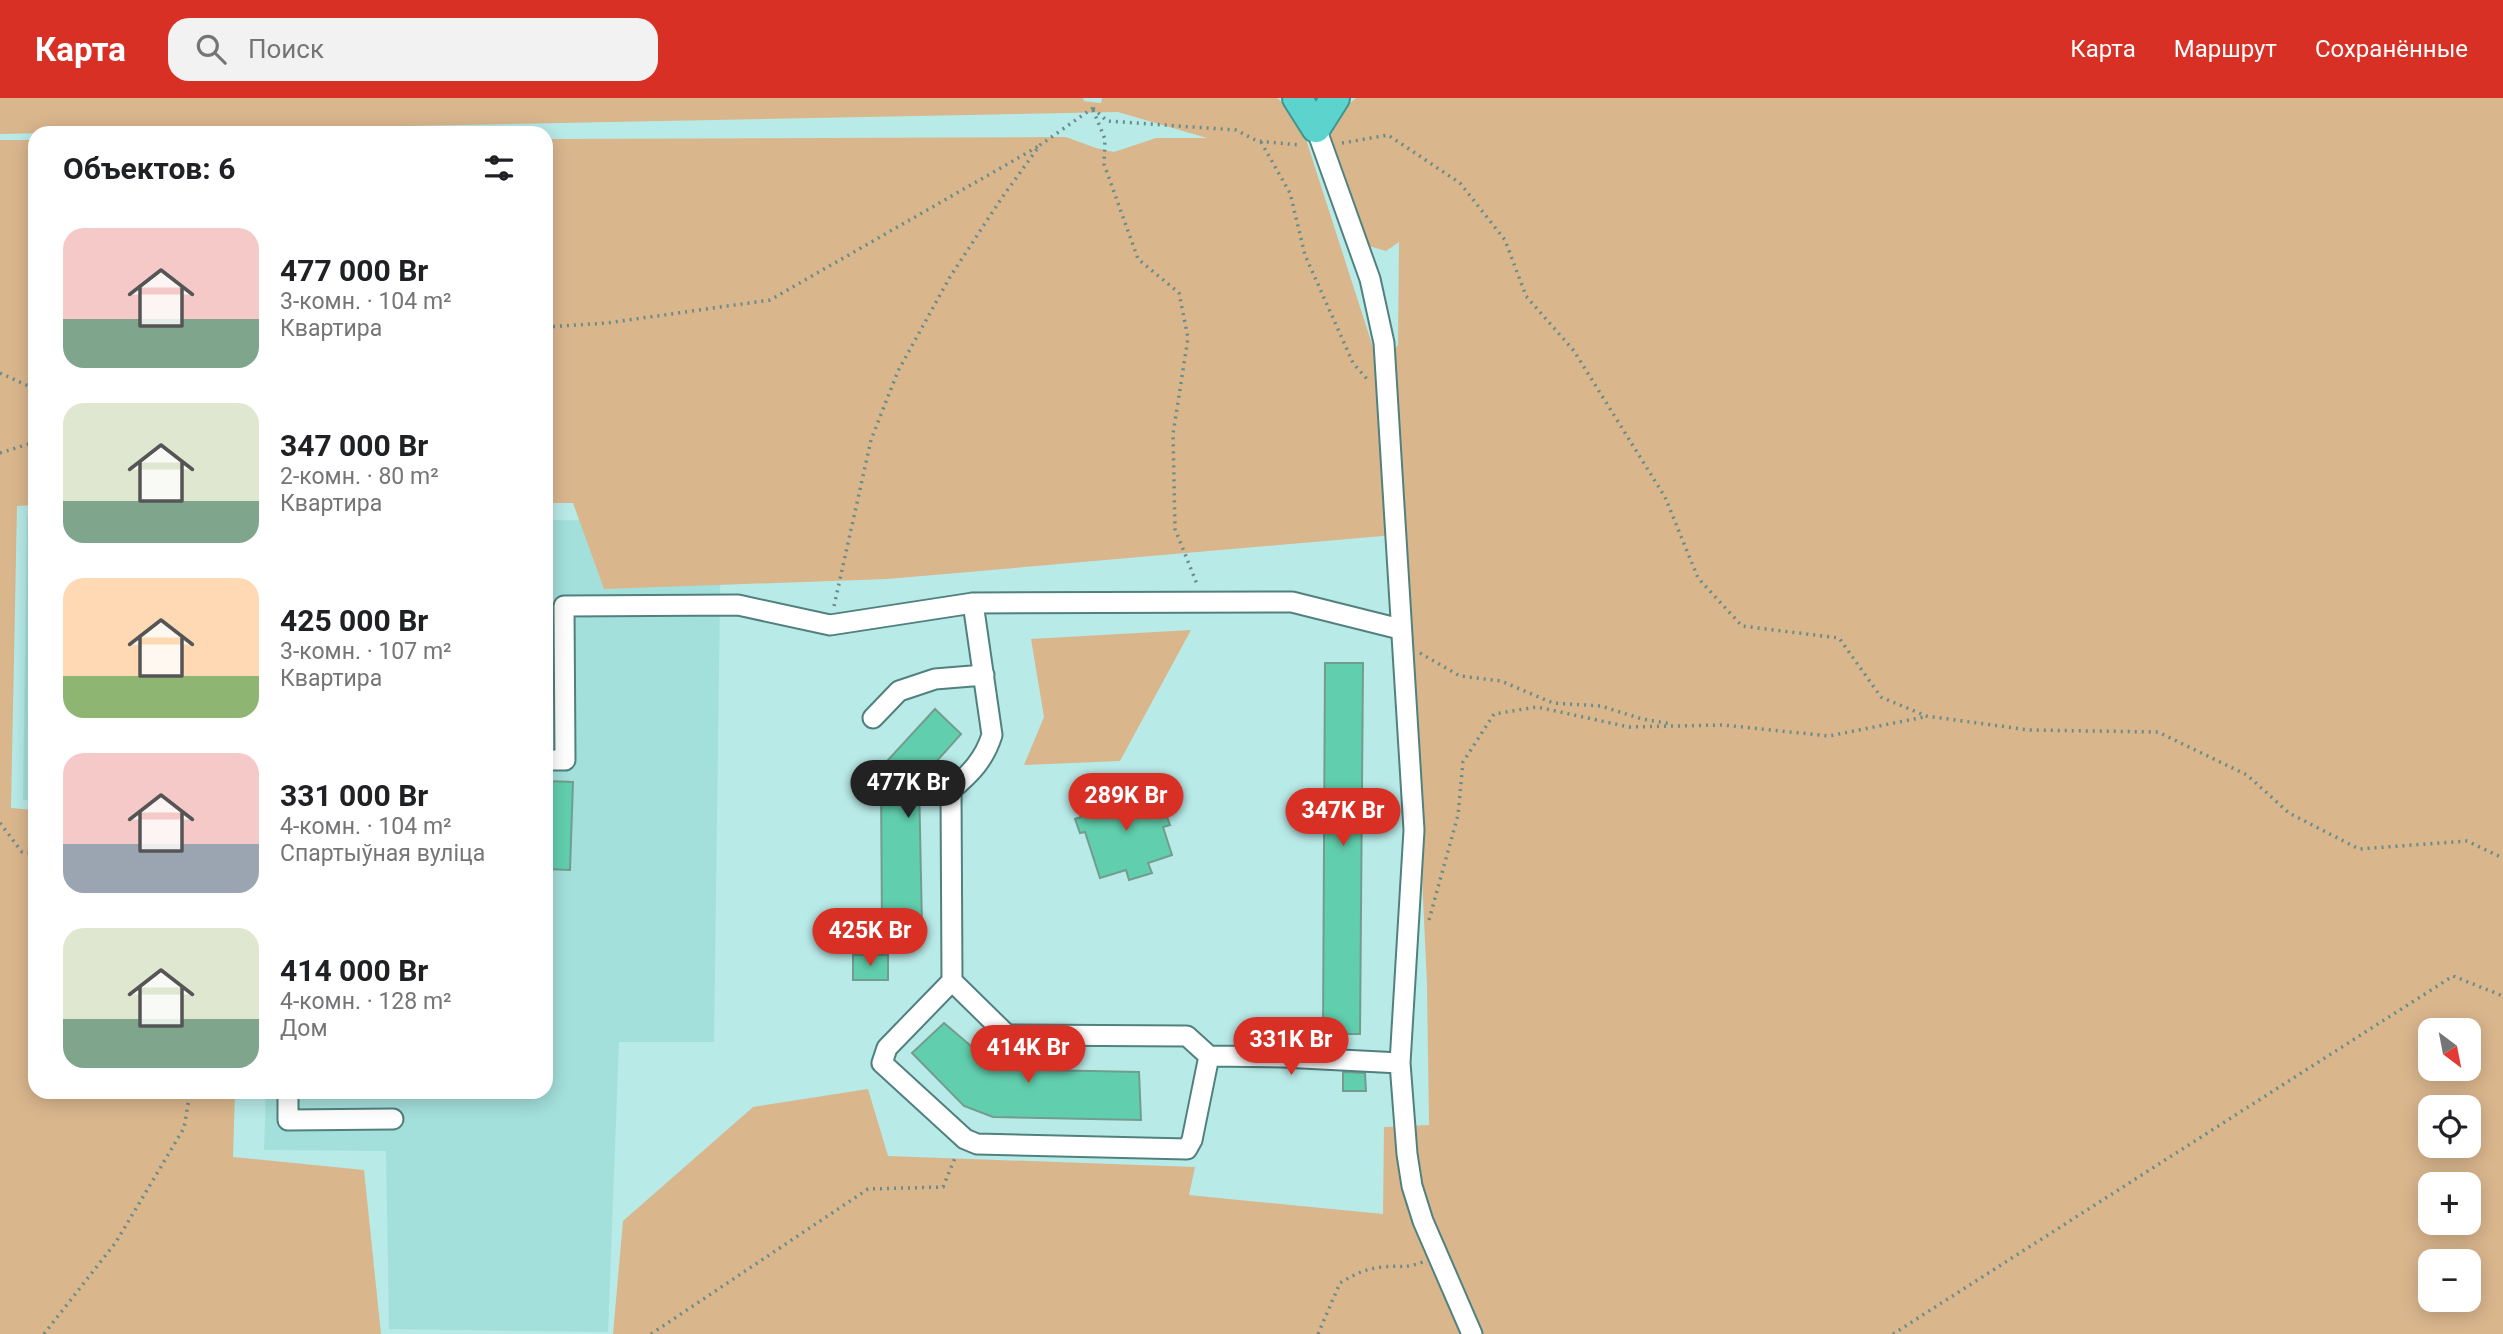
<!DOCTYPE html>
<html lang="ru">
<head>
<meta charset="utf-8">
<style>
  body { margin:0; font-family:Roboto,sans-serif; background:#f2f2f2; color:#202124; height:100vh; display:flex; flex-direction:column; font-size:26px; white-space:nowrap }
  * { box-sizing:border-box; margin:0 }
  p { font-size:23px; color:#757577 }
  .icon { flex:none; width:38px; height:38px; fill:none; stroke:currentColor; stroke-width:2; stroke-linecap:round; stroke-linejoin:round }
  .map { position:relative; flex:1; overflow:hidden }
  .side { position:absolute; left:28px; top:28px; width:525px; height:973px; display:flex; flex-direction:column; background:#fff; border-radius:21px; box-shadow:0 4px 18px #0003 }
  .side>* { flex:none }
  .needle { width:46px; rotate:148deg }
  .buttons { position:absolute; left:2418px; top:920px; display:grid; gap:14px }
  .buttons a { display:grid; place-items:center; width:63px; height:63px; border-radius:14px; background:#fff; box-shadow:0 4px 18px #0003; font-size:35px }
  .price { position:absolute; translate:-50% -60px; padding:0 16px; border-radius:24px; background:#d93025; color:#fff; font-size:23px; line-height:46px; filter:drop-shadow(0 2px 4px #0008) }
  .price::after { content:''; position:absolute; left:50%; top:42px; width:21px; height:16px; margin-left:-10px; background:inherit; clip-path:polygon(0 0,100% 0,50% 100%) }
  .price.selected { background:#222; color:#fff }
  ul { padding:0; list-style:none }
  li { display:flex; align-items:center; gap:21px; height:175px; padding:0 35px }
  li span { display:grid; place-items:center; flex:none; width:196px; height:140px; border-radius:21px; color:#555 }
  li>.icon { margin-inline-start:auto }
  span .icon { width:84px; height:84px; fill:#fffc; stroke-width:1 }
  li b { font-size:30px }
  h2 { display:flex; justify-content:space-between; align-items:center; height:84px; padding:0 35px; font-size:30px }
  header { display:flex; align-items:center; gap:42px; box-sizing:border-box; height:98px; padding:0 35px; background:#d93025; color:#fff }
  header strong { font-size:33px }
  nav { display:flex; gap:38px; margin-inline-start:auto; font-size:24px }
  .search { width:490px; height:63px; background:#f2f2f2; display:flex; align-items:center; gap:18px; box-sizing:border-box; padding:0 24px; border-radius:21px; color:#757577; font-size:26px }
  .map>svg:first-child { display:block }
  .built { fill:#a3dfdb }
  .green { fill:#dab68d; fill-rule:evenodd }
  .building { fill:#61cfad; stroke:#729d8e; stroke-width:2 }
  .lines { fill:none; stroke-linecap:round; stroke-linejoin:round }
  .minor-casing { stroke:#51817e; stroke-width:23 }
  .highway-casing { stroke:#419590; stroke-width:32 }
  .path { stroke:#688c8a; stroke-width:3.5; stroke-dasharray:2 5; stroke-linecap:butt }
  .minor { stroke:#fff; stroke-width:19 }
  .highway { stroke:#5cd3cd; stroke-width:28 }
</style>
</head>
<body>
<header>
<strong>Карта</strong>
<div class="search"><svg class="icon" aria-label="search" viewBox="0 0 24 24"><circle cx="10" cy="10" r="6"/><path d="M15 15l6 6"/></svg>Поиск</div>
<nav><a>Карта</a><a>Маршрут</a><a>Сохранённые</a></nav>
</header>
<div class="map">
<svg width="2503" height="1236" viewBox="0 0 2503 1236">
  <rect width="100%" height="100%" fill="#b8eae7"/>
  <path class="built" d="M 27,419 L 35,419 L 35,702 L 23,702 Z
    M 546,422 L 721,424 L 714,944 L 619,944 L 608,1234 L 389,1231 L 386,1053 L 264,1052 L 266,994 L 546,994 Z"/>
  <path class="green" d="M 0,0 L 1083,0 L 1084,3 L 1101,5 L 1102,0 L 1277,0 L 1290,10 L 1303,32 L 1379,268 L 1398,247 L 1399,144 L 1386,153 L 1369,148 L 1330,36 L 1342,12 L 1356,0 L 2503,0 L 2503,1236 L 613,1236 L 623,1123 L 753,1009 L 868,991 L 888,1058 L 1195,1069 L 1189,1097 L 1383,1116 L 1384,1029 L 1429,1027 L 1427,886 L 1406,436 L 887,481 L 604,491 L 573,405 L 546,405 L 546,41 L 1066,39 L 1096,50 L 1114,54 L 1156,40 L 1207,40 L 1118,14 L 0,36 ZM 2431,933 L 2469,933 L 2469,971 L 2431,971 ZM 2431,1010 L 2469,1010 L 2469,1048 L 2431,1048 ZM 2431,1087 L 2469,1087 L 2469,1125 L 2431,1125 ZM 2431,1164 L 2469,1164 L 2469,1202 L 2431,1202 Z
    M 0,42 L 35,42 L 35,407 L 17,408 L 11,710 L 35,712 L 35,994 L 235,994 L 233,1059 L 364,1072 L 381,1236 L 0,1236 Z
    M 1191,532 L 1120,663 L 1024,667 L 1044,619 L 1031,541 Z"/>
  <path class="building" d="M 1325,565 L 1363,565 L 1360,936 L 1323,936 Z
    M 935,611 L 961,636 L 919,683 L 922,828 L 882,831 L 881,681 L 888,662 Z
    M 546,683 L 573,684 L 570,772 L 546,771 Z
    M 1149,687 L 1156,710 L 1163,708 L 1170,727 L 1163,729 L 1172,757 L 1148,765 L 1152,775 L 1129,782 L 1126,772 L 1100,780 L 1085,734 L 1080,735 L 1075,721 L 1081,719 L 1078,710 Z
    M 853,857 L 888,857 L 888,882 L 853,882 Z
    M 944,925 L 998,971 L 1139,974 L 1141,1022 L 993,1019 L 964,1008 L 912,955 Z
    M 1343,974 L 1365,975 L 1366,993 L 1343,993 Z"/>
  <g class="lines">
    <g class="minor-casing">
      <path id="minor" d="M 1316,30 L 1370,181 L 1384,245 L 1414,732 L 1400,965 L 1407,1056 L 1412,1088 L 1423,1123 L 1472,1236
        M 973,505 L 992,637 C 984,662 971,675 951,692 L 952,883 L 887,950 L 882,965 L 965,1041 L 977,1046 L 1187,1051 L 1192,1042 L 1209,958
        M 873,620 L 899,593 L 935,581 L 984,577
        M 546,662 L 565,662 L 564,508 L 738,507 L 830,527 L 973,505 L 1292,504 L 1400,531
        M 952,883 L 1007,937 L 1187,938 L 1209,958
        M 1209,958 L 1283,959 L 1400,965
        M 288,994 L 288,1022 L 393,1021"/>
    </g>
    <g class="highway-casing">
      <path id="highway" d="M 1297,0 L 1316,30
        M 1316,30 L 1335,0"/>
    </g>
    <path class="path" d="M 1093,10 L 1107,23 L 1236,32 L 1257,43 L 1299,47
      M 1093,12 L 1105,41 L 1104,66 L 1138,161 L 1179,195 L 1188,240 L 1173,336 L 1175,431 L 1197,486
      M 1261,44 L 1290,95 L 1305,157 L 1353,265 L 1367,281
      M 1342,45 L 1388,37 L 1460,85 L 1505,142 L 1526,198 L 1574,253 L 1665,399 L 1698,480 L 1742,528 L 1839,540 L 1881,599 L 1926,618 L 2029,632 L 2158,634 L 2247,677 L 2289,715 L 2359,751 L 2467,743 L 2503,760
      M 546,229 L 607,225 L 770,202 L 1039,48
      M 0,275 L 35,291
      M 0,355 L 35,344
      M 834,508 L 871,342 L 898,273 L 950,179 L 1001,101 L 1040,47 L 1093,10
      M 1420,555 L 1460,578 L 1501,583 L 1553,605 L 1601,608 L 1642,621 L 1672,626
      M 0,725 L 22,754 L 35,756
      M 1429,822 L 1458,717 L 1463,664 L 1494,616 L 1537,609 L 1629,629 L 1723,627 L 1829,638 L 1924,619
      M 44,1236 L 116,1144 L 184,1030 L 190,994
      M 651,1236 L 868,1091 L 943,1089 L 955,1060
      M 1318,1236 L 1340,1185 C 1353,1177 1367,1170 1383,1169 C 1401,1167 1404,1171 1423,1164
      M 1893,1236 L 2453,878 L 2503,898"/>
    <use href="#minor" class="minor"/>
    <use href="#highway" class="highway"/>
  </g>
</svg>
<div class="buttons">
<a><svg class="needle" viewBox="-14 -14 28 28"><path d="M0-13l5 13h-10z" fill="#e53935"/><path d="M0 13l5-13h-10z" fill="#757577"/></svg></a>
<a><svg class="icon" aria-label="locate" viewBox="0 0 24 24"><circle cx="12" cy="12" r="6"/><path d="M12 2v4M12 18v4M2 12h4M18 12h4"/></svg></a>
<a>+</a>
<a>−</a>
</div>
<b class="price selected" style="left:908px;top:722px">477K Br</b>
<b class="price" style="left:1126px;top:735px">289K Br</b>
<b class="price" style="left:1343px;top:750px">347K Br</b>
<b class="price" style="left:870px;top:870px">425K Br</b>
<b class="price" style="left:1291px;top:979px">331K Br</b>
<b class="price" style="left:1028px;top:987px">414K Br</b>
<section class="side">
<h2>Объектов: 6<svg class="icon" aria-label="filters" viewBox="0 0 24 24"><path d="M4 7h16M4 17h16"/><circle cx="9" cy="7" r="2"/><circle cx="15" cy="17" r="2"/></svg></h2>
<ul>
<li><span style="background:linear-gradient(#f6c9c9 65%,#7fa58c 0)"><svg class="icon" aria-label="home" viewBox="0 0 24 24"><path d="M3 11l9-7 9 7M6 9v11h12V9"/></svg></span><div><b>477 000 Br</b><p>3-комн. · 104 m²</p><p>Квартира</p></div></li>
<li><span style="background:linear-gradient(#dfe7d0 70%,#7fa58c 0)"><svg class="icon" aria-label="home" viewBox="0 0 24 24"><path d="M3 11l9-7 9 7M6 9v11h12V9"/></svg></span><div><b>347 000 Br</b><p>2-комн. · 80 m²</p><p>Квартира</p></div></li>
<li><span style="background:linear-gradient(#ffd9b3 70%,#8fb573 0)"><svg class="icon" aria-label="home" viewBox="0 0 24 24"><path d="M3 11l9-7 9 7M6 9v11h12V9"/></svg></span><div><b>425 000 Br</b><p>3-комн. · 107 m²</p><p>Квартира</p></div></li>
<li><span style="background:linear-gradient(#f6c9c9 65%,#9aa5b1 0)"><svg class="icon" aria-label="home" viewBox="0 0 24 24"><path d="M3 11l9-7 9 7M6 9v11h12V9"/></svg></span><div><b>331 000 Br</b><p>4-комн. · 104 m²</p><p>Спартыўная вуліца</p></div></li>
<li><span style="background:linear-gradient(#dfe7d0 65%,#7fa58c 0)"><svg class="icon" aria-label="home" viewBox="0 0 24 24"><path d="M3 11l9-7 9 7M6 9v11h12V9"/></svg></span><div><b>414 000 Br</b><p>4-комн. · 128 m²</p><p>Дом</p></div></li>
</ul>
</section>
</div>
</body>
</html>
